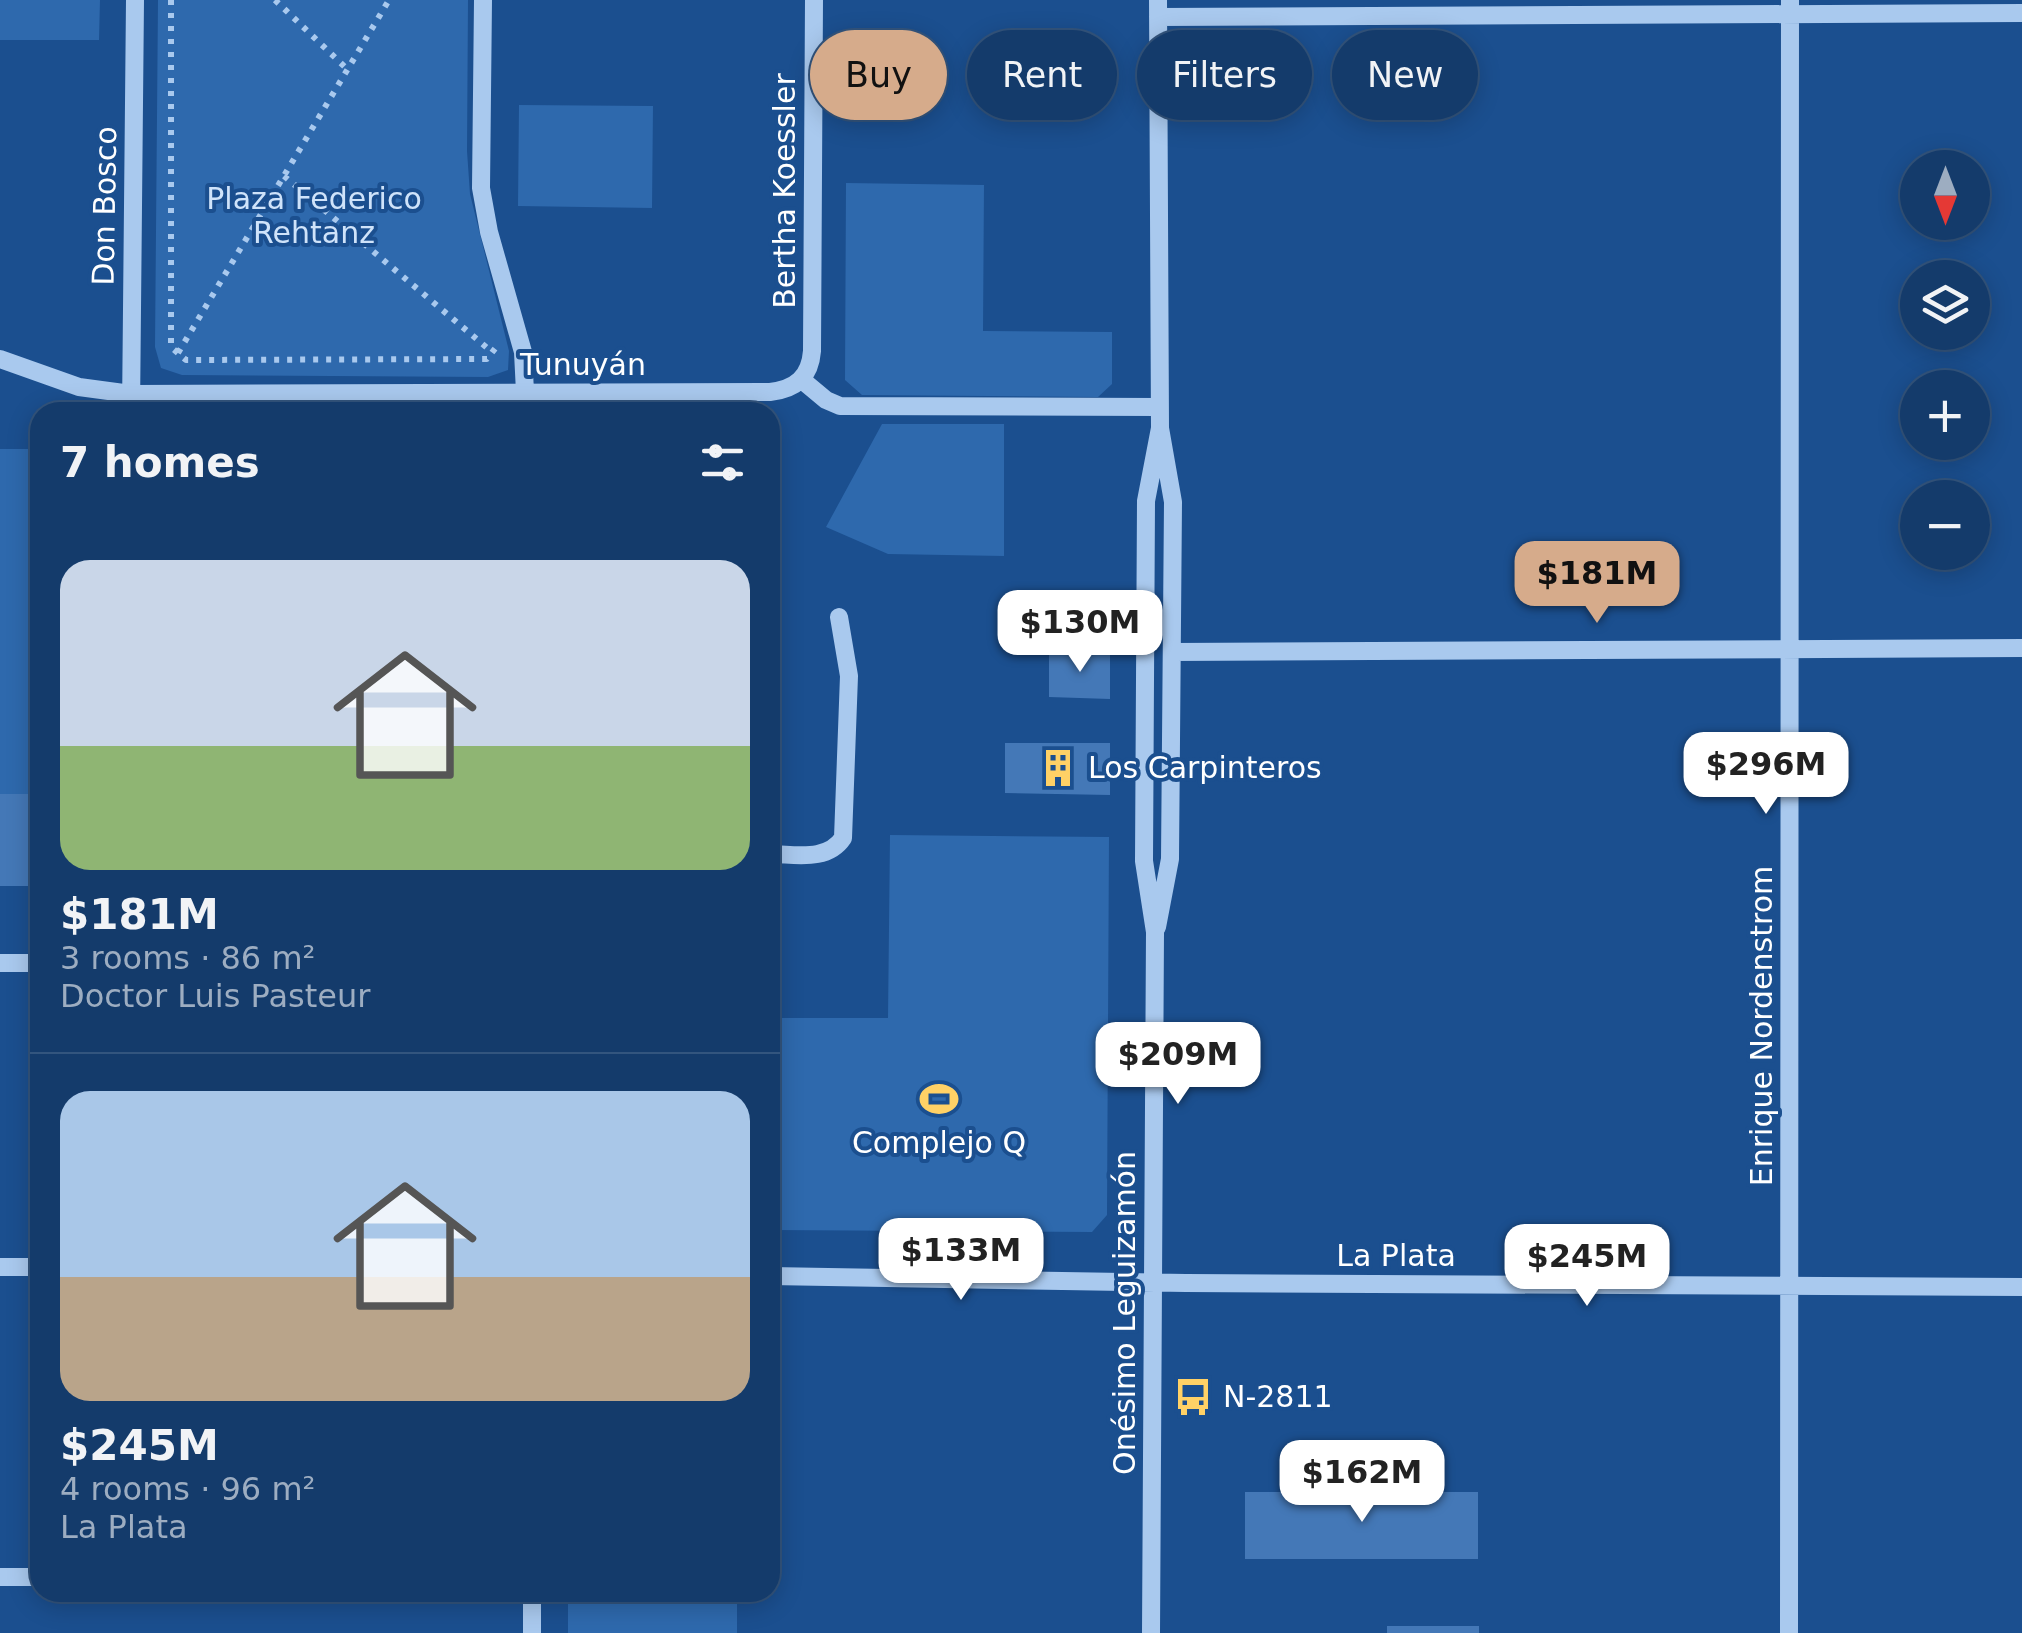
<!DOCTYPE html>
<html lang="en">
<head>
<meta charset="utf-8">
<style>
  body { margin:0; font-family:"DejaVu Sans",sans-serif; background:#214673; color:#f1f3f6; height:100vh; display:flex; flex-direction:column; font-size:38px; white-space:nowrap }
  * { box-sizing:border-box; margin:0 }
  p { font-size:32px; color:#9dadc1 }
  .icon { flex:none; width:55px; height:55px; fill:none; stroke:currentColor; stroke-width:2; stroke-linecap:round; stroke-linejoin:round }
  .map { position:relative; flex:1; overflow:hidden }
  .drawer { position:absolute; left:30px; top:402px; width:750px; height:1200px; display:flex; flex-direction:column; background:#143b6b; border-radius:30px; box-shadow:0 5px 25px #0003,0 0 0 2px #33557e }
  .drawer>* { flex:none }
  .banner { position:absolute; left:810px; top:30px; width:950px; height:90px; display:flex; gap:20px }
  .needle { width:65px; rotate:180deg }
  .buttons { position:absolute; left:1900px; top:150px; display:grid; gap:20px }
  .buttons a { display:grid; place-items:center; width:90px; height:90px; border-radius:50%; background:#143b6b; box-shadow:0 5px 25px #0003,0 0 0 2px #33557e; font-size:50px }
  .price { position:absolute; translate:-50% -85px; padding:0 22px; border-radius:20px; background:#fff; color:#222; font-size:32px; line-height:65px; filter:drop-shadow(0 2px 5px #0008) }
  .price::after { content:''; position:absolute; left:50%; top:60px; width:30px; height:22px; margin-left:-15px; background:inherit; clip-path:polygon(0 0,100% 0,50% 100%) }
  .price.on { background:#d6ab8b; color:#111 }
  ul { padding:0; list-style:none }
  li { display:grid; align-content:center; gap:20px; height:530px; padding:0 30px }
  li+li { border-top:2px solid #33557e }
  li span { display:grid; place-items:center; height:310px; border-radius:30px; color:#555 }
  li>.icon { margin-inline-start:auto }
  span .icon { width:180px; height:180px; fill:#fffc; stroke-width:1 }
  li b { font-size:42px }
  h2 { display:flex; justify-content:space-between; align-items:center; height:120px; padding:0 30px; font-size:42px }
  .tag { padding:0 35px; border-radius:45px; background:#143b6b; box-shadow:0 5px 25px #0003,0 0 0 2px #33557e; font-size:35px; line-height:90px }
  .tag.on { background:#d6ab8b; color:#111 }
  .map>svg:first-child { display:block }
  .green { fill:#2e69ad }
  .building { fill:#4478b7 }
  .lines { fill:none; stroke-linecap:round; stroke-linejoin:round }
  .path { stroke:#a9c9ee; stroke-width:6; stroke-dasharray:5 8; stroke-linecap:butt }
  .minor { stroke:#a9c9ee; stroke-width:18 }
  .labels { text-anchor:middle; stroke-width:8; stroke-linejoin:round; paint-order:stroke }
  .street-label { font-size:30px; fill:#fff; stroke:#1b4f8f }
  .park-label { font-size:30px; fill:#cfe3fa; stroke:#1b4f8f }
  .poi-label { font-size:30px; fill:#fff; stroke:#1b4f8f; text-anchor:start }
</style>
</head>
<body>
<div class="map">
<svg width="2022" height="1633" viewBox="0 0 2022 1633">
  <rect width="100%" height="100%" fill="#1b4f8f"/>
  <path class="green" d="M 0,0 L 100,0 L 99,40 L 0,40 Z
    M 158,0 L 468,0 L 467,151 L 470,194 L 509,351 L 508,370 L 488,377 L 182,375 L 161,368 L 155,347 Z
    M 519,105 L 653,106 L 652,208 L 518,206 Z
    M 846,183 L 984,185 L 983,331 L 1112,332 L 1112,384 L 1098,397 L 862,395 L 845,380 Z
    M 882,424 L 1004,424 L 1004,556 L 888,554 L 826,527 Z
    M 0,449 L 40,449 L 40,794 L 0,794 Z
    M 890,835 L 1109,837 L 1107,1215 L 1092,1232 L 770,1230 L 770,1018 L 888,1018 Z
    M 568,1593 L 737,1593 L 737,1633 L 568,1633 Z"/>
  <path class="building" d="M 1049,652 L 1110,653 L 1110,699 L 1049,697 Z
    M 1005,743 L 1110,743 L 1110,795 L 1005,793 Z
    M 0,794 L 40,794 L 40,886 L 0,886 Z
    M 1245,1492 L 1478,1492 L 1478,1559 L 1245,1559 Z
    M 1387,1626 L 1479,1626 L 1479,1633 L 1387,1633 Z"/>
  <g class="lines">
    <path class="path" d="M 171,0 L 171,347 L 186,360 L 487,359 L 497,346
      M 275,0 L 348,70
      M 284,176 L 492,352
      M 178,353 L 389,0"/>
    <path class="minor" d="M 483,0 L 481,188 L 489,232 L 523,352 L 526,412
      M 1158,17 L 2022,13
      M 0,359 L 79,387 L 131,394 L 770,392 C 796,389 810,377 812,351 L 814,0
      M 802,380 L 826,400 L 840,406 L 1159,407
      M 131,412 L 135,0
      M 1172,652 L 2022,648
      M 770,854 C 795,854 827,862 843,838 L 849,676 L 839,617
      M 1157,927 L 1170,859 L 1173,502 L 1160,428 L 1158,0
      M 0,963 L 40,963
      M 0,1267 L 40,1267
      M 770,1276 L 1186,1283 L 2022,1287
      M 0,1577 L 40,1577
      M 532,1592 L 532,1633
      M 1151,1633 L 1155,932 L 1144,861 L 1146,501 L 1160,428
      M 1789,1633 L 1790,0"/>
  </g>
  <defs>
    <g id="building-bare" transform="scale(3)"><path d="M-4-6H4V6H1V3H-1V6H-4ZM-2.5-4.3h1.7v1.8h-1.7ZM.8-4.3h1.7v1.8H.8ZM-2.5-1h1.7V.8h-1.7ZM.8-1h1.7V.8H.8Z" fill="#ffd166" stroke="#1b4f8f" stroke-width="2.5" paint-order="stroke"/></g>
    <g id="stadium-bare" transform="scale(3)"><path d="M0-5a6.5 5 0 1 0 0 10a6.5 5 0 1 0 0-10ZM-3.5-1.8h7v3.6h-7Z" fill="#ffd166" stroke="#1b4f8f" stroke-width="2.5" paint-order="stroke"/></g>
    <g id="bus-bare" transform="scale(3)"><path d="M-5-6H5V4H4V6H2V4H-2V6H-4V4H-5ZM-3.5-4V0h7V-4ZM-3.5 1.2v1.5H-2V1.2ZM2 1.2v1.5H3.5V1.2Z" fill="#ffd166" stroke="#1b4f8f" stroke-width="2.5" paint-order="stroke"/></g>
  </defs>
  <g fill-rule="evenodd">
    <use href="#building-bare" x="1058" y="768"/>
    <use href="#stadium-bare" x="939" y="1099"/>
    <use href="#bus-bare" x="1193" y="1397"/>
  </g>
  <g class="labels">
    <g class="street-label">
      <text transform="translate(785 191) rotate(-90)" y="10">Bertha Koessler</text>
      <text transform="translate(105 206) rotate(-89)" y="10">Don Bosco</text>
      <text x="583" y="375">Tunuyán</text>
      <text transform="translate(1762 1026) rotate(-90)" y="10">Enrique Nordenstrom</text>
      <text x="1396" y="1266">La Plata</text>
      <text transform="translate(1125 1313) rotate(-90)" y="10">Onésimo Leguizamón</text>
    </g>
    <g class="park-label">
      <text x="314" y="209">Plaza Federico<tspan x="314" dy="34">Rehtanz</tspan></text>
    </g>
    <g class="poi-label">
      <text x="1088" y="778">Los Carpinteros</text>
      <text x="939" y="1153" text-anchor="middle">Complejo Q</text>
      <text x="1223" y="1407">N-2811</text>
    </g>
  </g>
</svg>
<div class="buttons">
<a><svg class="needle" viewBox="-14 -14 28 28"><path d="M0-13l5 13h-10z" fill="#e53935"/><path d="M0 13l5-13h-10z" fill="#9dadc1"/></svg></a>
<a><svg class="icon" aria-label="layers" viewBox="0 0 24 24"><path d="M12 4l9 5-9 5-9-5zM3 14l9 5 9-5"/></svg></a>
<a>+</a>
<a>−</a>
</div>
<b class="price on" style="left:1597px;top:626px">$181M</b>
<b class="price" style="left:1080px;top:675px">$130M</b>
<b class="price" style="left:1766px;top:817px">$296M</b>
<b class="price" style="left:1178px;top:1107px">$209M</b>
<b class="price" style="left:961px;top:1303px">$133M</b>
<b class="price" style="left:1587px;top:1309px">$245M</b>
<b class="price" style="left:1362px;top:1525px">$162M</b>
<div class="banner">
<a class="tag on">Buy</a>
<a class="tag">Rent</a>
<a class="tag">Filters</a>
<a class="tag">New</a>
</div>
<section class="drawer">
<h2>7 homes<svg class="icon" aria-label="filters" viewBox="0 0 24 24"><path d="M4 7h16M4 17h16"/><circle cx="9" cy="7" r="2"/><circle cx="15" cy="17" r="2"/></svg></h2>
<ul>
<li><span style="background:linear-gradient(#c9d6e8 60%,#8fb573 0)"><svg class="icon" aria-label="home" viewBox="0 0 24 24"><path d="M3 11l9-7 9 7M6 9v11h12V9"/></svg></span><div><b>$181M</b><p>3 rooms · 86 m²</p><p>Doctor Luis Pasteur</p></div></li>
<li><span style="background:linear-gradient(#a9c7e8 60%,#b9a48a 0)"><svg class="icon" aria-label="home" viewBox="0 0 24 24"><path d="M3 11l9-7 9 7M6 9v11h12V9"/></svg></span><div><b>$245M</b><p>4 rooms · 96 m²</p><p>La Plata</p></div></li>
</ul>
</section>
</div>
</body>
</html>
